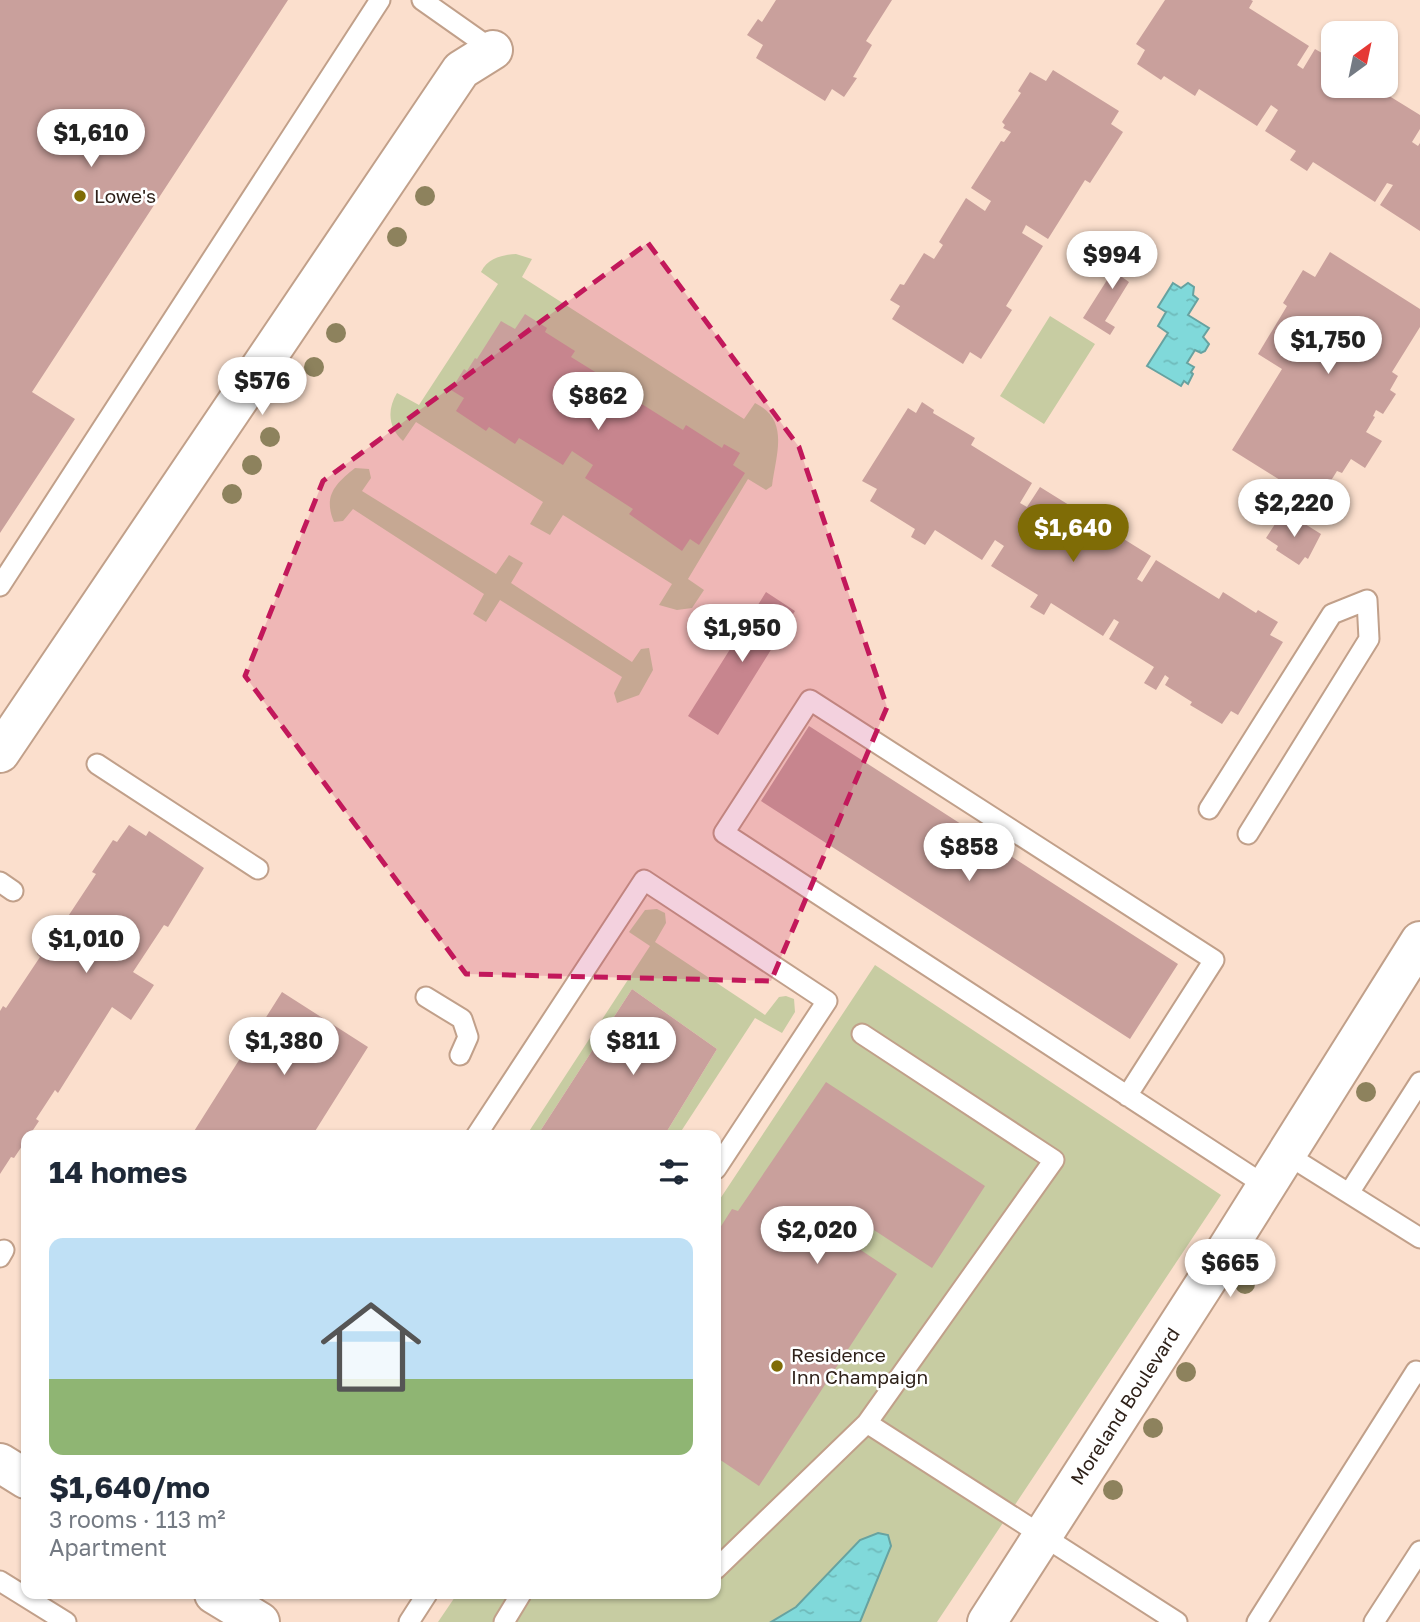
<!DOCTYPE html>
<html lang="en">
<head>
<meta charset="utf-8">
<style>
  body { margin:0; font-family:"Golos Text",sans-serif; background:#f6f6f7; color:#1f2937; height:100vh; display:flex; flex-direction:column; font-size:26px; white-space:nowrap }
  * { box-sizing:border-box; margin:0 }
  p { font-size:23px; color:#747a83 }
  .icon { flex:none; width:38px; height:38px; fill:none; stroke:currentColor; stroke-width:2; stroke-linecap:round; stroke-linejoin:round }
  .map { position:relative; flex:1; overflow:hidden }
  .side { position:absolute; left:21px; top:1130px; width:700px; height:469px; display:flex; flex-direction:column; background:#fff; border-radius:14px; box-shadow:0 2px 5px #0004 }
  .side>* { flex:none }
  .needle { width:46px; rotate:33deg }
  .tools { position:absolute; left:1321px; top:21px; display:grid; gap:14px }
  .tools a { display:grid; place-items:center; width:77px; height:77px; border-radius:14px; background:#fff; box-shadow:0 2px 5px #0004; font-size:35px }
  .price { position:absolute; translate:-50% -60px; padding:0 16px; border-radius:24px; background:#fff; color:#222; font-size:23px; line-height:46px; filter:drop-shadow(0 2px 4px #0008) }
  .price::after { content:''; position:absolute; left:50%; top:42px; width:21px; height:16px; margin-left:-10px; background:inherit; clip-path:polygon(0 0,100% 0,50% 100%) }
  .price.active { background:#7f6c06; color:#fff }
  ul { padding:0; list-style:none }
  li { display:grid; align-content:center; gap:14px; height:371px; padding:0 28px }
  li span { display:grid; place-items:center; height:217px; border-radius:14px; color:#555 }
  li>.icon { margin-inline-start:auto }
  span .icon { width:126px; height:126px; fill:#fffc; stroke-width:1 }
  li b { font-size:30px }
  h2 { display:flex; justify-content:space-between; align-items:center; height:84px; padding:0 28px; font-size:30px }
  .map>svg:first-child { display:block }
  .grass { fill:#c7cca2 }
  .water { fill:url(#water-ripples); stroke:#67a2a0; stroke-width:2 }
  .building { fill:#c9a09c }
  .lines { fill:none; stroke-linecap:round; stroke-linejoin:round }
  .service-casing { stroke:#c1a08a; stroke-width:23 }
  .minor-casing { stroke:#c1a08a; stroke-width:42 }
  .tertiary-casing { stroke:#c1a08a; stroke-width:42 }
  .secondary-casing { stroke:#c1a08a; stroke-width:42 }
  .service { stroke:#fff; stroke-width:19 }
  .minor { stroke:#fff; stroke-width:38 }
  .tertiary { stroke:#fff; stroke-width:38 }
  .secondary { stroke:#fff; stroke-width:38 }
  .tree { fill:#8d825d }
  .marked { fill:#c2185b; fill-opacity:0.2; stroke:#c2185b; stroke-width:5; stroke-dasharray:14 9; stroke-linejoin:round }
  .poi-dot { fill:#7f6c06; stroke:#fff; stroke-width:2.5 }
  .labels { text-anchor:middle; stroke-width:5; stroke-linejoin:round; paint-order:stroke }
  .poi-label { font-size:19px; fill:#2e2119; stroke:#fff; text-anchor:start }
  .street-label { font-size:19px; fill:#2e2119; stroke:#fff }
</style>
</head>
<body>
<div class="map">
<svg width="1420" height="1622" viewBox="0 0 1420 1622">
  <defs>
    <pattern id="water-ripples" width="26" height="14" patternUnits="userSpaceOnUse" patternTransform="scale(1.75)"><rect width="26" height="14" fill="#80d9da"/><path d="M2 4q2-2 4 0t4 0M15 11q2-2 4 0t4 0" fill="none" stroke="#6fbaba"/></pattern>
  </defs>
  <rect width="100%" height="100%" fill="#fbdfcd"/>
  <path class="grass" d="M 516,254 L 532,259 L 522,277 L 744,419 L 755,403 C 790,420 776,454 772,486 L 766,490 L 748,479 L 688,579 L 704,590 L 692,608 L 677,610 L 659,605 L 672,584 L 563,515 L 550,535 L 530,524 L 543,502 L 416,422 L 403,441 C 388,428 387,409 397,393 L 419,405 L 498,284 L 481,272 C 488,258 502,255 516,254 Z
    M 1050,316 L 1095,344 L 1044,424 L 1000,396 Z
    M 355,468 L 369,469 L 371,478 L 362,491 L 496,574 L 509,555 L 523,563 L 511,583 L 632,662 L 641,649 L 649,648 L 653,670 L 639,695 L 617,703 L 614,693 L 622,677 L 500,600 L 486,622 L 473,614 L 484,594 L 353,509 L 343,521 L 334,522 C 323,496 335,484 355,468 Z
    M 657,909 L 665,913 L 666,923 L 655,942 L 765,1015 L 779,997 L 786,996 L 794,999 L 795,1012 L 782,1033 L 755,1018 L 678,1136 L 664,1136 L 717,1049 L 632,989 L 537,1136 L 526,1136 L 650,946 L 629,932 L 645,910 Z
    M 875,965 L 1221,1195 L 937,1622 L 438,1622 L 457,1594 L 716,1594 L 716,1205 Z"/>
  <path class="water" d="M 1173,283 L 1181,288 L 1188,283 L 1194,287 L 1193,295 L 1198,299 L 1188,315 L 1209,328 L 1203,337 L 1209,344 L 1205,351 L 1201,353 L 1195,350 L 1187,363 L 1194,367 L 1191,372 L 1193,374 L 1188,384 L 1184,381 L 1181,386 L 1147,366 L 1168,333 L 1158,326 L 1166,312 L 1158,307 Z
    M 878,1533 L 888,1535 L 891,1546 L 860,1622 L 771,1622 L 796,1607 L 860,1540 Z"/>
  <path class="building" d="M 0,0 L 288,0 L 32,392 L 75,419 L 0,533 Z
    M 776,0 L 892,0 L 866,41 L 872,45 L 853,77 L 857,78 L 844,97 L 832,89 L 825,101 L 756,58 L 763,45 L 747,35 L 758,19 L 762,22 Z
    M 1165,0 L 1251,0 L 1253,1 L 1249,8 L 1309,46 L 1297,65 L 1303,69 L 1315,49 L 1334,60 L 1334,86 L 1373,86 L 1420,115 L 1420,129 L 1412,142 L 1418,146 L 1420,143 L 1420,231 L 1380,205 L 1393,185 L 1387,183 L 1375,202 L 1313,162 L 1307,171 L 1290,160 L 1296,151 L 1265,131 L 1278,110 L 1271,105 L 1257,126 L 1199,89 L 1195,96 L 1164,76 L 1161,80 L 1137,64 L 1145,50 L 1136,44 Z
    M 1053,70 L 1119,111 L 1111,124 L 1123,132 L 1090,183 L 1085,180 L 1048,239 L 1026,225 L 1022,233 L 1043,246 L 1006,306 L 1012,310 L 981,359 L 970,352 L 963,364 L 892,319 L 900,306 L 890,300 L 900,284 L 904,285 L 924,253 L 934,259 L 943,245 L 939,242 L 966,198 L 985,211 L 991,201 L 971,188 L 1001,141 L 1004,142 L 1011,132 L 1003,128 L 1005,125 L 1002,122 L 1021,93 L 1018,91 L 1030,72 L 1046,81 Z
    M 1133,239 L 1142,245 L 1122,277 L 1129,282 L 1105,321 L 1115,327 L 1110,335 L 1083,318 Z
    M 1330,252 L 1420,309 L 1420,327 L 1392,372 L 1398,376 L 1390,390 L 1396,394 L 1383,414 L 1376,410 L 1373,416 L 1375,417 L 1366,432 L 1382,441 L 1365,468 L 1351,459 L 1342,473 L 1337,471 L 1317,503 L 1232,450 L 1282,369 L 1258,354 L 1287,306 L 1283,303 L 1303,270 L 1315,277 Z
    M 525,314 L 547,328 L 545,332 L 575,351 L 571,357 L 613,383 L 604,397 L 629,413 L 637,401 L 683,430 L 686,425 L 722,448 L 724,444 L 740,453 L 733,465 L 745,473 L 699,545 L 690,539 L 682,551 L 629,514 L 633,509 L 585,478 L 593,465 L 572,451 L 563,465 L 519,438 L 515,444 L 489,427 L 486,431 L 456,411 L 464,398 L 451,390 L 464,369 L 467,371 L 475,358 L 477,359 L 501,321 L 515,329 Z
    M 922,402 L 934,410 L 933,413 L 975,438 L 971,445 L 1032,483 L 1020,503 L 1027,507 L 1040,487 L 1151,556 L 1137,579 L 1142,582 L 1156,560 L 1219,599 L 1223,592 L 1256,613 L 1258,610 L 1278,622 L 1270,635 L 1283,642 L 1238,715 L 1231,711 L 1222,724 L 1190,705 L 1192,702 L 1165,685 L 1169,678 L 1165,675 L 1156,690 L 1144,683 L 1154,667 L 1109,639 L 1119,622 L 1114,619 L 1103,636 L 1051,603 L 1044,615 L 1030,607 L 1038,595 L 991,566 L 1004,546 L 995,540 L 982,560 L 935,530 L 925,545 L 911,537 L 915,529 L 870,501 L 877,489 L 862,481 L 908,408 L 916,413 Z
    M 1281,515 L 1295,523 L 1297,519 L 1321,534 L 1308,559 L 1305,557 L 1299,565 L 1276,550 L 1278,546 L 1266,538 Z
    M 766,592 L 795,611 L 718,735 L 688,716 Z
    M 809,726 L 1178,964 L 1130,1039 L 761,801 Z
    M 129,825 L 146,836 L 149,831 L 204,868 L 168,927 L 164,925 L 133,972 L 154,985 L 131,1020 L 112,1007 L 58,1093 L 55,1090 L 36,1119 L 39,1121 L 29,1136 L 26,1136 L 26,1140 L 14,1158 L 11,1157 L 0,1174 L 0,1011 L 3,1006 L 6,1008 L 40,957 L 37,954 L 56,925 L 61,927 L 96,874 L 92,872 L 113,840 L 117,842 Z
    M 632,989 L 717,1049 L 664,1136 L 537,1136 Z
    M 282,992 L 368,1047 L 312,1136 L 191,1136 Z
    M 826,1082 L 985,1186 L 932,1268 L 851,1215 L 838,1235 L 897,1274 L 759,1486 L 716,1457 L 716,1234 L 732,1209 L 738,1211 Z"/>
  <g class="lines">
    <g class="service-casing">
      <path id="service" d="M 422,0 L 493,50
        M 0,586 L 380,0
        M 97,764 L 258,869
        M 1209,809 L 1332,614 L 1367,600 L 1369,639 L 1248,834
        M 0,882 L 13,891
        M 426,997 L 462,1019 L 468,1037 L 460,1055
        M 862,1034 L 1054,1160 L 867,1423 L 1177,1622
        M 1127,1096 L 1214,960 L 810,700 L 724,833 L 1266,1186
        M 476,1136 L 644,880 L 827,1001 L 716,1169
        M 1286,1154 L 1420,1238
        M 1349,1193 L 1420,1082
        M 0,1257 L 4,1250
        M 716,1569 L 867,1423
        M 0,1581 L 66,1622
        M 409,1622 L 427,1594
        M 504,1622 L 521,1594
        M 1257,1622 L 1416,1371 L 1420,1374
        M 1374,1622 L 1420,1551"/>
    </g>
    <g class="minor-casing">
      <path id="minor" d="M 0,753 L 461,70 L 493,50"/>
    </g>
    <g class="tertiary-casing">
      <path id="tertiary" d="M 987,1622 L 1218,1263 L 1420,941"/>
    </g>
    <g class="secondary-casing">
      <path id="secondary" d="M 0,1463 L 26,1479
        M 214,1594 L 260,1622"/>
    </g>
    <use href="#service" class="service"/>
    <use href="#minor" class="minor"/>
    <use href="#tertiary" class="tertiary"/>
    <use href="#secondary" class="secondary"/>
  </g>
  <g class="tree">
    <circle cx="425" cy="196" r="10"/>
    <circle cx="397" cy="237" r="10"/>
    <circle cx="336" cy="333" r="10"/>
    <circle cx="314" cy="367" r="10"/>
    <circle cx="270" cy="437" r="10"/>
    <circle cx="252" cy="465" r="10"/>
    <circle cx="232" cy="494" r="10"/>
    <circle cx="1366" cy="1092" r="10"/>
    <circle cx="1245" cy="1284" r="10"/>
    <circle cx="1186" cy="1372" r="10"/>
    <circle cx="1153" cy="1428" r="10"/>
    <circle cx="1113" cy="1490" r="10"/>
  </g>
  <path class="marked" d="M 648,243 L 799,447 L 887,707 L 771,981 L 466,974 L 245,676 L 323,481 Z"/>
  <g class="poi-dot">
    <circle cx="80" cy="196" r="7"/>
    <circle cx="777" cy="1366" r="7"/>
  </g>
  <g class="labels">
    <g class="poi-label">
      <text x="94" y="203">Lowe's</text>
      <text x="791" y="1362">Residence<tspan x="791" dy="22">Inn Champaign</tspan></text>
    </g>
    <g class="street-label">
      <text transform="translate(1125 1406) rotate(-57)" y="7">Moreland Boulevard</text>
    </g>
  </g>
</svg>
<div class="tools">
<a><svg class="needle" viewBox="-14 -14 28 28"><path d="M0-13l5 13h-10z" fill="#e53935"/><path d="M0 13l5-13h-10z" fill="#747a83"/></svg></a>
</div>
<b class="price" style="left:91px;top:169px">$1,610</b>
<b class="price" style="left:1112px;top:291px">$994</b>
<b class="price" style="left:1328px;top:376px">$1,750</b>
<b class="price" style="left:262px;top:417px">$576</b>
<b class="price" style="left:598px;top:432px">$862</b>
<b class="price" style="left:1294px;top:539px">$2,220</b>
<b class="price active" style="left:1073px;top:564px">$1,640</b>
<b class="price" style="left:742px;top:664px">$1,950</b>
<b class="price" style="left:969px;top:883px">$858</b>
<b class="price" style="left:86px;top:975px">$1,010</b>
<b class="price" style="left:284px;top:1077px">$1,380</b>
<b class="price" style="left:633px;top:1077px">$811</b>
<b class="price" style="left:817px;top:1266px">$2,020</b>
<b class="price" style="left:1230px;top:1299px">$665</b>
<section class="side">
<h2>14 homes<svg class="icon" aria-label="filters" viewBox="0 0 24 24"><path d="M4 7h16M4 17h16"/><circle cx="9" cy="7" r="2"/><circle cx="15" cy="17" r="2"/></svg></h2>
<ul>
<li><span style="background:linear-gradient(#bfe0f5 65%,#8fb573 0)"><svg class="icon" aria-label="home" viewBox="0 0 24 24"><path d="M3 11l9-7 9 7M6 9v11h12V9"/></svg></span><div><b>$1,640/mo</b><p>3 rooms · 113 m²</p><p>Apartment</p></div></li>
</ul>
</section>
</div>
</body>
</html>
